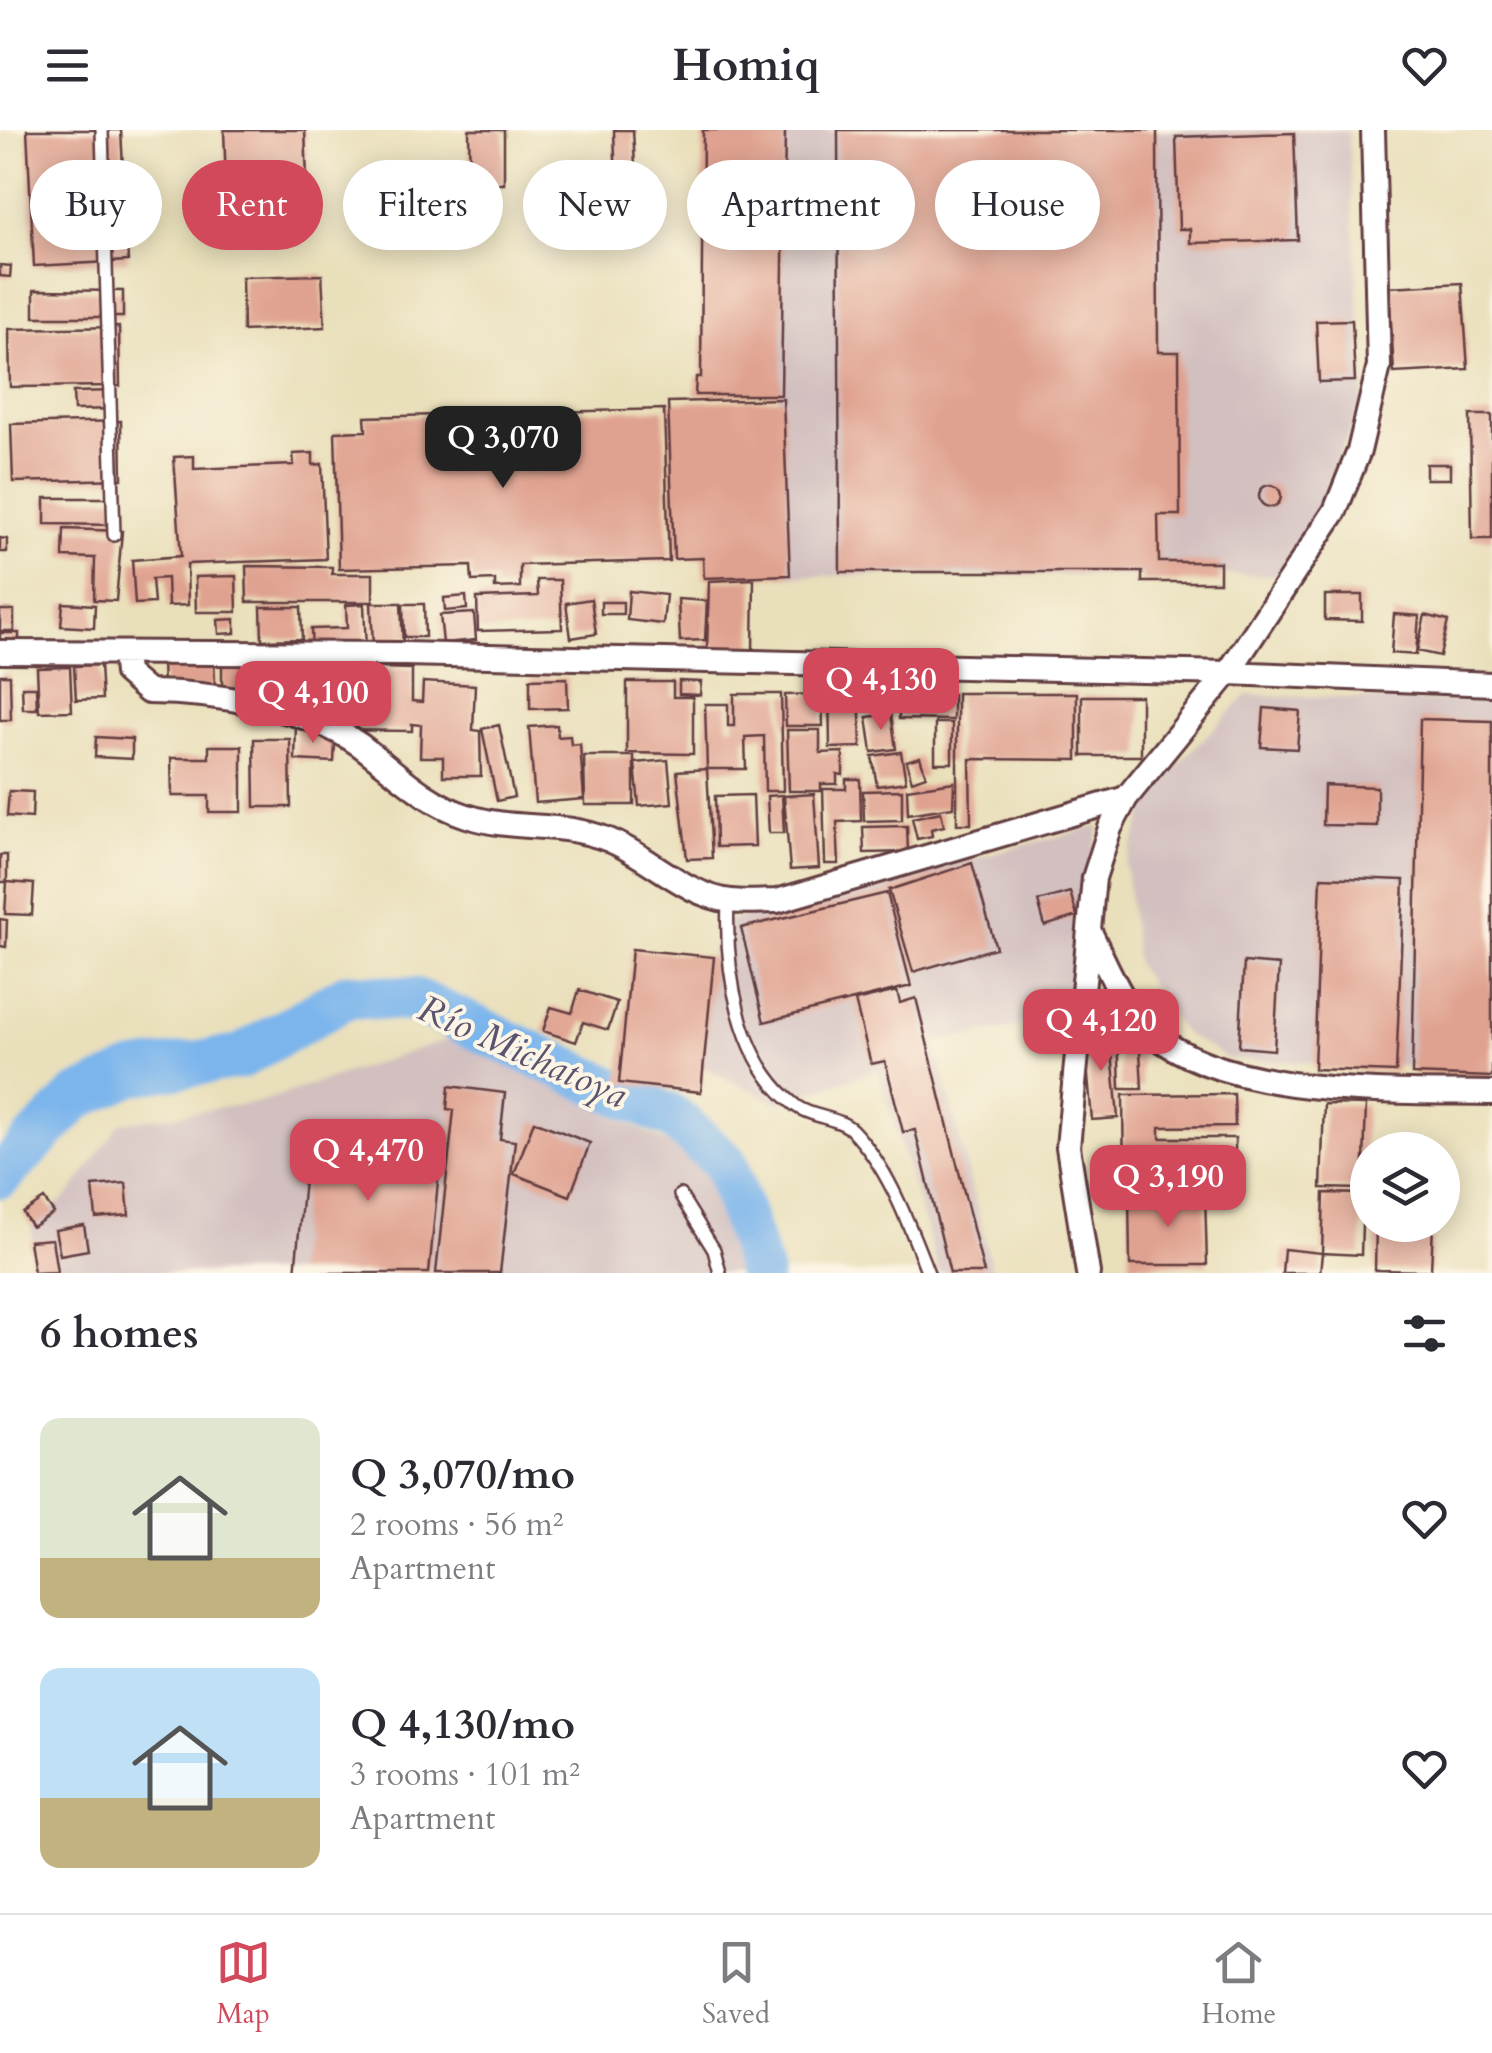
<!DOCTYPE html>
<html lang="en">
<head>
<meta charset="utf-8">
<style>
  body { margin:0; font-family:Cardo,serif; background:#f2f2f3; color:#2b2b33; height:100vh; display:flex; flex-direction:column; font-size:38px; white-space:nowrap }
  * { box-sizing:border-box; margin:0 }
  p { font-size:32px; color:#7c7c81 }
  .icon { flex:none; width:55px; height:55px; fill:none; stroke:currentColor; stroke-width:2; stroke-linecap:round; stroke-linejoin:round }
  .map { position:relative; height:1143px; overflow:hidden }
  .side { display:flex; flex-direction:column; background:#fff; flex:1 }
  .side>* { flex:none }
  .guide { position:absolute; left:30px; top:30px; width:1432px; height:90px; display:flex; gap:20px }
  .tools { position:absolute; left:1350px; top:1002px; display:grid; gap:20px }
  .tools a { display:grid; place-items:center; width:110px; height:110px; border-radius:50%; background:#fff; box-shadow:0 5px 25px #0003; font-size:50px }
  .price { position:absolute; translate:-50% -85px; padding:0 22px; border-radius:20px; background:#d1495b; color:#fff; font-size:32px; line-height:65px; filter:drop-shadow(0 2px 5px #0008) }
  .price::after { content:''; position:absolute; left:50%; top:60px; width:30px; height:22px; margin-left:-15px; background:inherit; clip-path:polygon(0 0,100% 0,50% 100%) }
  .price.current { background:#222; color:#fff }
  ul { padding:0; list-style:none }
  li { display:flex; align-items:center; gap:30px; height:250px; padding:0 40px }
  li span { display:grid; place-items:center; flex:none; width:280px; height:200px; border-radius:20px; color:#555 }
  li>.icon { margin-inline-start:auto }
  span .icon { width:120px; height:120px; fill:#fffc; stroke-width:1 }
  li b { font-size:42px }
  h2 { display:flex; justify-content:space-between; align-items:center; height:120px; padding:0 40px; font-size:42px }
  .chip { padding:0 35px; border-radius:45px; background:#fff; box-shadow:0 5px 25px #0003; font-size:35px; line-height:90px }
  .chip.current { background:#d1495b; color:#fff }
  header { display:flex; justify-content:space-between; align-items:center; height:130px; padding:0 40px; background:#fff; font-size:45px; font-weight:700 }
  .menu { display:flex; justify-content:space-around; align-items:center; height:140px; border-top:2px solid #e1e1e2; background:#fff; font-size:28px; color:#7c7c81 }
  .menu a { display:grid; justify-items:center; gap:5px }
  .menu .current { color:#d1495b }
  .map>svg:first-child { display:block }
  .industrial { fill:#d2bfbf }
  .lines { fill:none; stroke-linecap:round; stroke-linejoin:round }
  .river { stroke:#7bb5ec; stroke-width:45 }
  .building { fill:#e0a290 }
  .lane-casing { stroke:#623c40; stroke-width:16 }
  .street-casing { stroke:#623c40; stroke-width:28 }
  .lane { stroke:#fff; stroke-width:11 }
  .street { stroke:#fff; stroke-width:22 }
  .labels { text-anchor:middle; stroke-width:8; stroke-linejoin:round; paint-order:stroke }
  .water-label { font-size:38px; font-style:italic; fill:#5b546f; stroke:#fcf5e5 }
</style>
</head>
<body>
<header><svg class="icon" aria-label="menu" viewBox="0 0 24 24"><path d="M4 6h16M4 12h16M4 18h16"/></svg>Homiq<svg class="icon" aria-label="heart" viewBox="0 0 24 24"><path d="M12 20l-8-8c-3-5 5-10 8-4 3-6 11-1 8 4z"/></svg></header>
<div class="map">
<svg width="1492" height="1143" viewBox="0 0 1492 1143">
  <rect width="100%" height="100%" fill="#fcf5e5"/>
  <filter id="ink" filterUnits="userSpaceOnUse"><feTurbulence type="fractalNoise" baseFrequency=".01" numOctaves="2"/><feDisplacementMap in="SourceGraphic" scale="20" xChannelSelector="R" yChannelSelector="G"/><feConvolveMatrix kernelMatrix="1 2 1 2 8 2 1 2 1" color-interpolation-filters="sRGB"/></filter>
  <filter id="wash" filterUnits="userSpaceOnUse"><feTurbulence type="fractalNoise" baseFrequency=".0048" numOctaves="4" result="noise"/><feDisplacementMap in="SourceGraphic" scale="40" xChannelSelector="R" yChannelSelector="G"/><feGaussianBlur stdDeviation="2.25" result="paint"/><feColorMatrix in="noise" values="0 0 0 0 0 0 0 0 0 0 0 0 0 0 0 0 0 1.4 0 .05"/><feComposite in="paint" operator="in"/></filter>
  <g filter="url(#wash)">
    <rect width="100%" height="100%" fill="#e9dfba"/>
    <path class="industrial" d="M 778,0 L 1348,0 L 1364,266 L 1290,445 L 779,446 Z
      M 1247,565 L 1492,572 L 1492,940 L 1228,929 L 1182,902 L 1136,834 L 1126,735 L 1152,661 Z
      M 1100,696 L 1088,744 L 1064,889 L 935,912 L 993,1143 L 939,1143 L 878,940 L 777,973 L 697,934 L 717,793 Z
      M 455,907 L 689,1024 L 729,1081 L 747,1143 L 36,1143 L 31,1094 L 69,1065 L 120,993 L 259,972 Z"/>
    <g class="lines">
      <path class="river" d="M 0,1046 L 77,968 L 133,943 L 240,927 L 348,865 L 415,870 L 674,988 L 725,1033 L 760,1143"/>
    </g>
    <g id="blocks">
      <path class="building" d="M 27,0 L 121,0 L 128,131 L 34,136 Z
        M 224,0 L 305,0 L 307,50 L 226,53 Z
        M 469,0 L 504,0 L 504,54 L 470,54 Z
        M 614,0 L 633,0 L 636,55 L 616,56 Z
        M 703,0 L 785,0 L 781,265 L 695,265 L 696,247 L 701,247 Z
        M 838,0 L 1157,0 L 1158,222 L 1179,222 L 1180,385 L 1158,385 L 1159,432 L 1220,432 L 1220,452 L 1142,452 L 1142,442 L 840,442 Z
        M 1294,3 L 1298,110 L 1190,113 L 1190,99 L 1179,99 L 1176,7 Z
        M 637,67 L 638,84 L 553,87 L 552,70 Z
        M 0,135 L 11,136 L 10,147 L 0,146 Z
        M 322,145 L 325,197 L 243,201 L 242,147 Z
        M 1462,153 L 1468,239 L 1394,243 L 1389,157 Z
        M 34,160 L 123,161 L 123,187 L 34,187 Z
        M 1352,190 L 1355,251 L 1319,252 L 1316,191 Z
        M 119,197 L 120,256 L 10,257 L 9,199 Z
        M 114,261 L 114,279 L 74,280 L 73,262 Z
        M 783,269 L 790,445 L 704,448 L 703,428 L 674,429 L 668,272 Z
        M 664,279 L 669,431 L 520,435 L 520,457 L 495,458 L 495,450 L 472,451 L 471,436 L 339,439 L 335,302 L 366,301 L 365,287 Z
        M 1470,285 L 1492,285 L 1492,409 L 1472,409 Z
        M 121,291 L 122,349 L 13,352 L 11,294 Z
        M 313,323 L 313,335 L 322,334 L 326,429 L 187,434 L 188,475 L 168,476 L 167,448 L 152,449 L 154,473 L 135,474 L 132,430 L 181,426 L 174,327 L 194,326 L 194,339 L 294,335 L 293,324 Z
        M 1426,334 L 1450,334 L 1450,349 L 1426,349 Z
        M1259 366a11 11 0 1 1 22 0a11 11 0 1 1-22 0Z
        M 45,368 L 117,368 L 117,395 L 45,394 Z
        M 64,399 L 122,401 L 116,471 L 94,470 L 95,428 L 63,427 Z
        M 0,408 L 7,409 L 7,422 L 0,422 Z
        M 246,436 L 332,437 L 332,444 L 373,444 L 373,472 L 247,472 Z
        M 236,446 L 237,482 L 196,482 L 195,447 Z
        M 754,449 L 753,522 L 707,520 L 709,451 Z
        M 537,450 L 560,450 L 562,499 L 478,501 L 477,468 L 538,466 Z
        M 629,461 L 666,465 L 663,494 L 627,490 Z
        M 1325,465 L 1362,465 L 1362,491 L 1325,490 Z
        M 466,466 L 467,479 L 445,481 L 444,468 Z
        M 591,469 L 596,504 L 571,508 L 566,473 Z
        M 678,469 L 707,471 L 705,510 L 680,511 Z
        M 601,472 L 623,472 L 623,484 L 601,484 Z
        M 63,473 L 95,475 L 94,498 L 61,496 Z
        M 371,473 L 401,473 L 403,516 L 373,516 Z
        M 364,474 L 366,520 L 312,521 L 311,499 L 347,498 L 346,475 Z
        M 403,474 L 424,474 L 425,507 L 404,507 Z
        M 261,477 L 301,477 L 302,509 L 262,510 Z
        M 0,480 L 14,480 L 14,501 L 0,501 Z
        M 474,483 L 476,510 L 443,513 L 440,485 Z
        M 1394,484 L 1419,486 L 1416,525 L 1391,523 Z
        M 1425,485 L 1448,491 L 1440,526 L 1417,521 Z
        M 235,489 L 235,503 L 219,504 L 218,490 Z
        M 0,503 L 19,503 L 19,520 L 0,520 Z
        M 214,530 L 215,557 L 163,559 L 162,531 Z
        M 100,535 L 102,569 L 76,570 L 74,536 Z
        M 222,535 L 274,535 L 274,564 L 222,563 Z
        M 280,535 L 412,539 L 412,571 L 422,572 L 423,552 L 475,555 L 473,600 L 480,601 L 481,646 L 443,646 L 443,627 L 420,627 L 421,595 L 412,594 L 412,601 L 331,600 L 331,544 L 329,569 L 279,566 Z
        M 70,537 L 72,581 L 39,582 L 37,538 Z
        M 0,545 L 10,545 L 11,590 L 0,590 Z
        M 567,548 L 568,578 L 530,579 L 530,549 Z
        M 679,551 L 701,552 L 700,565 L 679,564 Z
        M 627,552 L 673,552 L 673,567 L 693,567 L 693,624 L 627,623 Z
        M 829,554 L 859,554 L 861,617 L 830,618 Z
        M 22,557 L 36,557 L 37,579 L 23,579 Z
        M 899,563 L 953,564 L 953,590 L 899,589 Z
        M 957,563 L 1077,563 L 1077,630 L 970,629 L 971,694 L 957,694 Z
        M 734,564 L 781,564 L 783,661 L 765,661 L 764,606 L 745,607 L 746,639 L 707,639 L 712,728 L 687,729 L 677,641 L 707,639 L 705,574 L 728,574 L 728,596 L 734,596 Z
        M 822,564 L 823,596 L 786,596 L 785,565 Z
        M 1082,566 L 1141,566 L 1141,626 L 1082,626 Z
        M 1264,578 L 1300,581 L 1297,619 L 1261,617 Z
        M 891,584 L 896,619 L 872,622 L 867,587 Z
        M 1420,589 L 1492,591 L 1492,947 L 1412,944 Z
        M 935,593 L 952,593 L 952,633 L 935,633 Z
        M 296,594 L 335,612 L 334,632 L 295,630 Z
        M 499,595 L 514,667 L 497,671 L 482,599 Z
        M 557,595 L 558,607 L 570,606 L 571,615 L 580,614 L 584,669 L 535,673 L 529,597 Z
        M 787,600 L 820,600 L 820,623 L 843,622 L 843,645 L 837,644 L 837,654 L 821,654 L 821,661 L 789,661 Z
        M 96,607 L 132,609 L 132,629 L 95,627 Z
        M 254,609 L 290,609 L 291,677 L 255,677 Z
        M 209,616 L 242,616 L 242,682 L 209,682 L 209,666 L 172,666 L 171,628 L 209,628 Z
        M 901,622 L 906,652 L 877,656 L 872,626 Z
        M 584,626 L 634,626 L 634,675 L 585,675 Z
        M 920,627 L 926,646 L 912,651 L 906,631 Z
        M 668,630 L 672,673 L 639,676 L 635,633 Z
        M 846,649 L 860,649 L 861,691 L 837,692 L 839,734 L 825,734 L 823,659 L 846,659 Z
        M 954,652 L 953,677 L 908,684 L 907,659 Z
        M 1324,655 L 1377,657 L 1377,696 L 1323,695 Z
        M 902,660 L 902,690 L 864,691 L 863,661 Z
        M 9,661 L 33,662 L 32,688 L 7,686 Z
        M 814,664 L 819,738 L 790,740 L 784,666 Z
        M 753,665 L 755,716 L 716,717 L 715,666 Z
        M 782,665 L 784,703 L 769,703 L 767,666 Z
        M 941,682 L 944,696 L 931,699 L 932,706 L 917,709 L 912,688 Z
        M 907,696 L 908,722 L 864,723 L 863,697 Z
        M 0,725 L 7,725 L 7,752 L 0,752 Z
        M 972,733 L 996,818 L 913,842 L 889,760 Z
        M 1321,747 L 1404,750 L 1396,942 L 1314,939 Z
        M 7,752 L 34,754 L 32,785 L 5,784 Z
        M 1070,762 L 1077,786 L 1045,796 L 1038,771 Z
        M 887,763 L 911,856 L 764,892 L 741,798 Z
        M 0,789 L 7,790 L 6,817 L 0,816 Z
        M 632,819 L 714,827 L 701,962 L 619,953 Z
        M 1244,832 L 1279,835 L 1274,920 L 1239,917 Z
        M 579,860 L 617,872 L 608,900 L 583,892 L 576,912 L 543,901 L 551,877 L 572,883 Z
        M 897,861 L 900,873 L 916,868 L 984,1143 L 950,1143 L 915,1000 L 903,1002 L 885,931 L 871,934 L 855,871 Z
        M 1110,899 L 1118,988 L 1092,990 L 1084,901 Z
        M 1118,900 L 1140,920 L 1142,959 L 1120,959 Z
        M 449,956 L 505,963 L 500,1009 L 515,1011 L 500,1143 L 436,1143 L 454,980 L 447,979 Z
        M 1234,964 L 1235,996 L 1160,997 L 1160,1008 L 1235,1008 L 1235,1059 L 1124,1060 L 1123,965 Z
        M 1324,974 L 1366,975 L 1363,1059 L 1321,1058 Z
        M 534,991 L 590,1013 L 570,1066 L 514,1044 Z
        M 309,998 L 442,1011 L 429,1143 L 295,1143 Z
        M 126,1053 L 129,1085 L 96,1088 L 93,1056 Z
        M 1324,1063 L 1363,1064 L 1361,1125 L 1322,1123 Z
        M 1205,1064 L 1207,1135 L 1130,1135 L 1129,1065 Z
        M 44,1069 L 54,1083 L 32,1097 L 23,1083 Z
        M 84,1095 L 88,1120 L 60,1125 L 55,1100 Z
        M 1376,1095 L 1433,1095 L 1431,1141 L 1375,1140 Z
        M 52,1109 L 57,1142 L 34,1143 L 29,1111 Z
        M 1284,1119 L 1322,1123 L 1320,1143 L 1282,1143 Z"/>
    </g>
  </g>
  <g filter="url(#ink)">
    <use href="#blocks" fill-opacity="0" stroke="#623c40" stroke-width="2.5"/>
    <g class="lines">
      <g class="lane-casing">
        <path id="lane" d="M 102,0 L 114,405
          M 728,771 C 725,840 737,931 796,976 C 812,988 839,987 852,1000 C 889,1038 909,1095 928,1143
          M 680,1065 L 714,1120 L 720,1143"/>
      </g>
      <g class="street-casing">
        <path id="street" d="M 0,522 L 404,524 L 1228,543 L 1492,554
          M 124,525 L 126,543 L 148,562 C 211,562 307,577 360,615 C 395,641 424,672 467,686 C 516,702 558,690 609,710 C 649,726 686,766 731,771 C 746,773 762,771 777,771 L 1126,668
          M 1091,804 C 1107,836 1123,878 1151,902 C 1227,968 1394,961 1492,963
          M 1088,1143 L 1068,1017 L 1094,748 L 1110,698 L 1126,668 L 1228,543 L 1335,381 L 1359,321 L 1379,236 L 1373,0"/>
      </g>
      <use href="#lane" class="lane"/>
      <use href="#street" class="street"/>
    </g>
  </g>
  <g class="labels">
    <g class="water-label">
      <text transform="translate(523 921) rotate(24)" y="13">Río Michatoya</text>
    </g>
  </g>
</svg>
<div class="tools">
<a><svg class="icon" aria-label="layers" viewBox="0 0 24 24"><path d="M12 4l9 5-9 5-9-5zM3 14l9 5 9-5"/></svg></a>
</div>
<b class="price current" style="left:503px;top:361px">Q 3,070</b>
<b class="price" style="left:881px;top:603px">Q 4,130</b>
<b class="price" style="left:313px;top:616px">Q 4,100</b>
<b class="price" style="left:1101px;top:944px">Q 4,120</b>
<b class="price" style="left:368px;top:1074px">Q 4,470</b>
<b class="price" style="left:1168px;top:1100px">Q 3,190</b>
<div class="guide">
<a class="chip">Buy</a>
<a class="chip current">Rent</a>
<a class="chip">Filters</a>
<a class="chip">New</a>
<a class="chip">Apartment</a>
<a class="chip">House</a>
</div>
</div>
<section class="side">
<h2>6 homes<svg class="icon" aria-label="filters" viewBox="0 0 24 24"><path d="M4 7h16M4 17h16"/><circle cx="9" cy="7" r="2"/><circle cx="15" cy="17" r="2"/></svg></h2>
<ul>
<li><span style="background:linear-gradient(#dfe7d0 70%,#c2b280 0)"><svg class="icon" aria-label="home" viewBox="0 0 24 24"><path d="M3 11l9-7 9 7M6 9v11h12V9"/></svg></span><div><b>Q 3,070/mo</b><p>2 rooms · 56 m²</p><p>Apartment</p></div><svg class="icon" aria-label="heart" viewBox="0 0 24 24"><path d="M12 20l-8-8c-3-5 5-10 8-4 3-6 11-1 8 4z"/></svg></li>
<li><span style="background:linear-gradient(#bfe0f5 65%,#c2b280 0)"><svg class="icon" aria-label="home" viewBox="0 0 24 24"><path d="M3 11l9-7 9 7M6 9v11h12V9"/></svg></span><div><b>Q 4,130/mo</b><p>3 rooms · 101 m²</p><p>Apartment</p></div><svg class="icon" aria-label="heart" viewBox="0 0 24 24"><path d="M12 20l-8-8c-3-5 5-10 8-4 3-6 11-1 8 4z"/></svg></li>
</ul>
</section>
<nav class="menu">
<a class="current"><svg class="icon" aria-label="map" viewBox="0 0 24 24"><path d="M3 6l6-2 6 2 6-2v14l-6 2-6-2-6 2zM9 4v14M15 6v14"/></svg>Map</a>
<a><svg class="icon" aria-label="saved" viewBox="0 0 24 24"><path d="M7 4h10v16l-5-4-5 4z"/></svg>Saved</a>
<a><svg class="icon" aria-label="home" viewBox="0 0 24 24"><path d="M3 11l9-7 9 7M6 9v11h12V9"/></svg>Home</a>
</nav>
</body>
</html>
